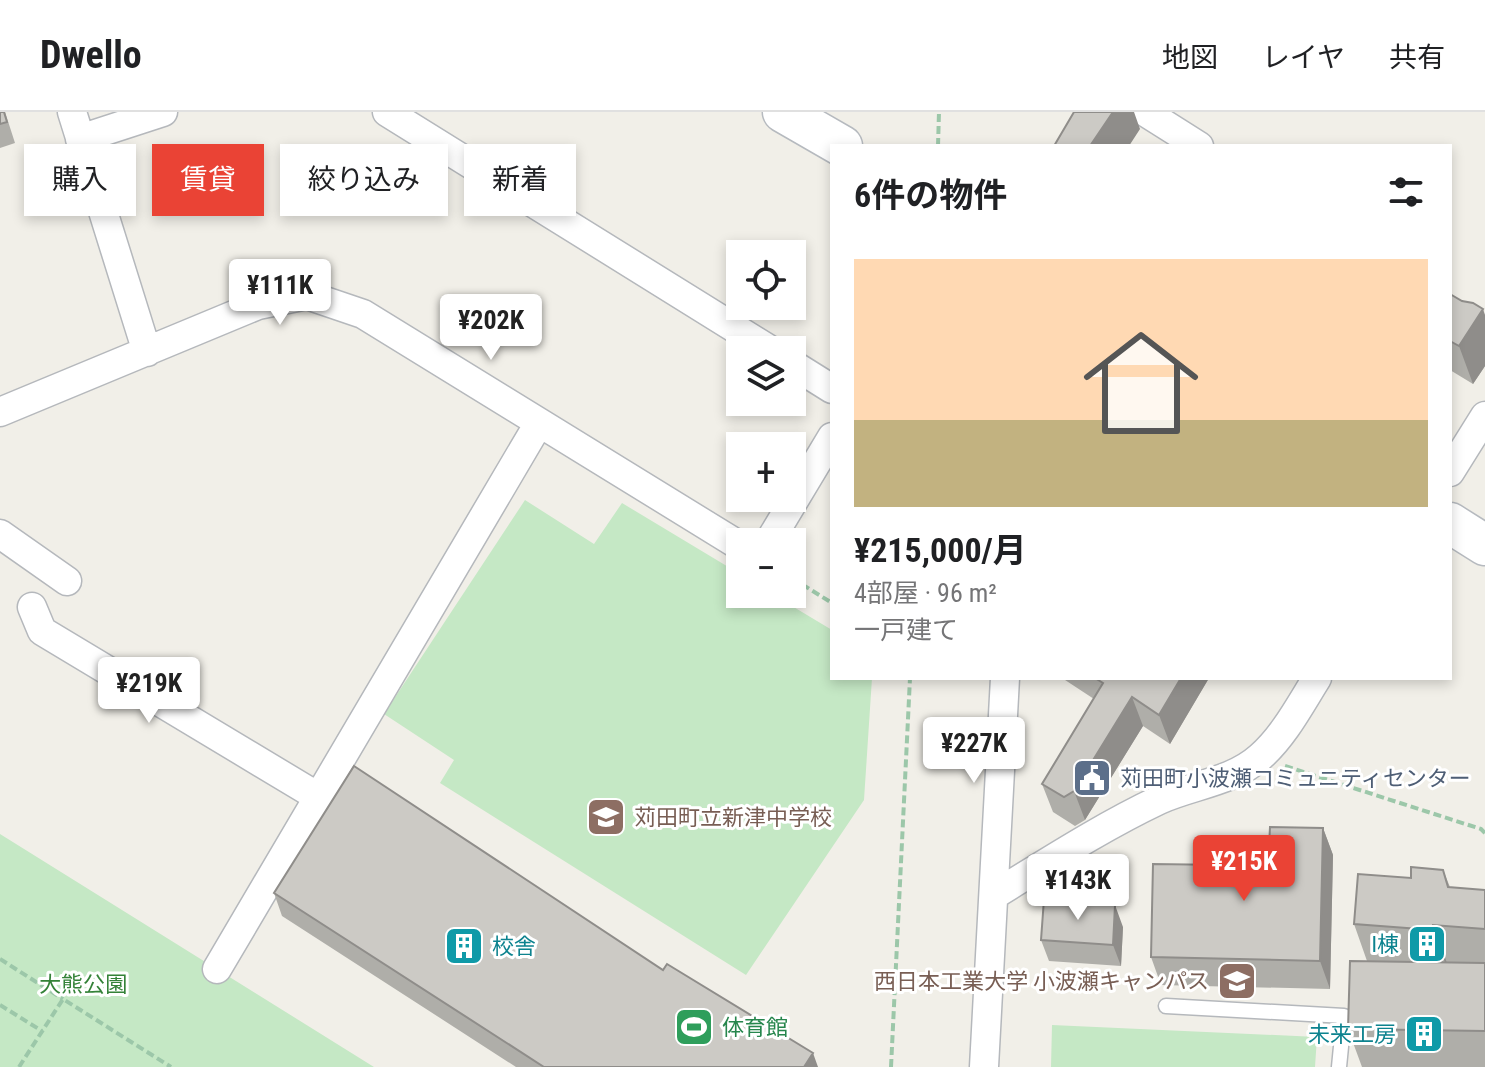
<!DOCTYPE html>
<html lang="ja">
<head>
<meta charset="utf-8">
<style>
  body { margin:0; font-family:"Roboto Condensed","Noto Sans JP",sans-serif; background:#f6f6f6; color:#202124; height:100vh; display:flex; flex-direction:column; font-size:30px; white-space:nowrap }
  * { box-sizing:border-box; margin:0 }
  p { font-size:26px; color:#757577 }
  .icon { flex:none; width:44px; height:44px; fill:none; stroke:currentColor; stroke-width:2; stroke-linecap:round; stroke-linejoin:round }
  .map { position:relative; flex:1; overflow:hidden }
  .sheet { position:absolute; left:830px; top:32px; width:622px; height:536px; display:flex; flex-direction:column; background:#fff; border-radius:0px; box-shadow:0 4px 12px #0003 }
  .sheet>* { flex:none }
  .hud { position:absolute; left:24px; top:32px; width:686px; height:72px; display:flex; gap:16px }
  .fabs { position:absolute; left:726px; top:128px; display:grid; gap:16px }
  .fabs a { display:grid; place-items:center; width:80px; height:80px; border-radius:0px; background:#fff; box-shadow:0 4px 12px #0003; font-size:40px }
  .price { position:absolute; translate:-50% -68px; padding:0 18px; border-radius:8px; background:#fff; color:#222; font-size:26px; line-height:52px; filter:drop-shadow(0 2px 4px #0008) }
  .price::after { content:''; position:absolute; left:50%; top:48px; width:24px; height:18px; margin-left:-12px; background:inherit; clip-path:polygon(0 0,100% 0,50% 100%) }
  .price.selected { background:#ea4335; color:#fff }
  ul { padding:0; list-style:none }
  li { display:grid; align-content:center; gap:16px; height:424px; padding:0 24px }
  li span { display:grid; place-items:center; height:248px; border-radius:0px; color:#555 }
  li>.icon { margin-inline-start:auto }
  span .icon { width:144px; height:144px; fill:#fffc; stroke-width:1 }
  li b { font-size:34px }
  h2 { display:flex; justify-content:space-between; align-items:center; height:96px; padding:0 24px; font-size:34px }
  .chip { padding:0 28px; border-radius:0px; background:#fff; box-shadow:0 4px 12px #0003; font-size:28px; line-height:72px }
  .chip.selected { background:#ea4335; color:#fff }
  header { display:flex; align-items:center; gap:48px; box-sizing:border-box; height:112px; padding:0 40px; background:#fff; border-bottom:2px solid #e0e0e0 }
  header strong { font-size:38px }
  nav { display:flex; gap:44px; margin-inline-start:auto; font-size:28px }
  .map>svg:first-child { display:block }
  .green { fill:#c5e8c5 }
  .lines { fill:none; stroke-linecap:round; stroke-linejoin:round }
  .service-casing { stroke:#b5b8bc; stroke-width:17 }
  .minor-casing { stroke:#b5b8bc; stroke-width:31 }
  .secondary-casing { stroke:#b6babf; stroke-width:43 }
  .path { stroke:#9cc7a9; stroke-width:4; stroke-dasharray:8 4; stroke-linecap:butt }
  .service { stroke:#fff; stroke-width:14 }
  .minor { stroke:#fff; stroke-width:28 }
  .secondary { stroke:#fff; stroke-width:40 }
  .wall { fill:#afaea9 }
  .shaded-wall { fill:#8f8d8a }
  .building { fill:#cccac5; stroke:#8f8d8a; stroke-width:2 }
  .labels { text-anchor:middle; stroke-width:6; stroke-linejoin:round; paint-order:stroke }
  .service-label { font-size:22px; fill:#4e5e75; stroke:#fff; text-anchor:start }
  .education-label { font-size:22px; fill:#785e54; stroke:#fff; text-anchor:start }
  .culture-label { font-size:22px; fill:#0d838f; stroke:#fff; text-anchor:end }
  .park-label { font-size:22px; fill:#348238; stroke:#fff }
  .leisure-label { font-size:22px; fill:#27864d; stroke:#fff; text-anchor:start }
</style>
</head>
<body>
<header>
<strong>Dwello</strong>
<nav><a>地図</a><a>レイヤ</a><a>共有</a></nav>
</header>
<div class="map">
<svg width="1485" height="955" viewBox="0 0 1485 955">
  <rect width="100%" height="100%" fill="#f1efe8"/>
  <path class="green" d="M 525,388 L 594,432 L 622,391 L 740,462 L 740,482 L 772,482 L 832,518 L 832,566 L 872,566 L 864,688 L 746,863 L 440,671 L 454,648 L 384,602 Z
    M 0,722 L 374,955 L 0,955 Z
    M 1052,913 L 1317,925 L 1315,955 L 1051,955 Z"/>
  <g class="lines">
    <g class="service-casing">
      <path id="service" d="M 1166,894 L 1344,904 L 1339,955"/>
    </g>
    <g class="minor-casing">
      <path id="minor" d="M 72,0 L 147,240
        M 387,0 L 770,238
        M 1145,0 L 1199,34
        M 80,27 L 163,0
        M 792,252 L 832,277
        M 0,300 L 258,193 L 307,183 L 363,202 L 740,434
        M 1450,360 L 1485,304
        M 0,422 L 67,469
        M 769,430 L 832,325
        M 32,495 L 42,519 L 320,686
        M 994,783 C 1048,750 1102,715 1159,688 C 1192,673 1232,670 1260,645 C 1284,624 1300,593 1317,566
        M 217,857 L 539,311
        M 984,955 L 1005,566"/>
    </g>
    <g class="secondary-casing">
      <path id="secondary" d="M 783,0 L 842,34
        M 1450,411 L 1485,433"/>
    </g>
    <path class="path" d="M 938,34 L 939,0
      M 792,466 L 832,491
      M 1285,654 L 1481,717 L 1485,721
      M 0,847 L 63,887
      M 0,893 L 42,919
      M 19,955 L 63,887 L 171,955
      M 891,955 L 910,566"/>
    <use href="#service" class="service"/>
    <use href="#minor" class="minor"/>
    <use href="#secondary" class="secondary"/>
  </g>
  <path class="wall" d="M 0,0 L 5,0 L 15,31 L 0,36 Z
    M 1450,182 L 1485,203 L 1485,254 L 1473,272 L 1450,258 Z
    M 1062,566 L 1209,566 L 1170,632 L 1143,614 L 1085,708 L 1075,714 L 1053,700 L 1042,672 L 1094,587 Z
    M 1323,716 L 1333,743 L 1330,877 L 1161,873 L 1151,845 L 1226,753 L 1269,735 Z
    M 1443,758 L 1450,775 L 1485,778 L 1485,955 L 1362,955 L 1348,917 L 1367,849 L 1354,812 L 1411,766 Z
    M 274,781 L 663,858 L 818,955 L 516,955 L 282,804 Z
    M 1123,815 L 1121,854 L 1049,849 L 1041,828 Z"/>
  <path class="shaded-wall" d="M 1113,0 L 1134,0 L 1140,17 L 1129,34 L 1090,34 Z
    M 1483,197 L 1485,203 L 1485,254 L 1473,272 L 1459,234 Z
    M 1181,566 L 1209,566 L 1170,632 L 1159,603 Z
    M 1132,585 L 1143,614 L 1085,708 L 1074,679 Z
    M 1323,716 L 1333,743 L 1330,877 L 1320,849 Z
    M 1115,793 L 1123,815 L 1121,854 L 1113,833 Z
    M 1433,813 L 1447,851 L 1447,856 L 1433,818 Z
    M 813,941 L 818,955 L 804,955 Z"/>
  <path class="building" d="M 0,0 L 4,0 L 7,10 L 0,12 Z
    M 1074,0 L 1113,0 L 1090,34 L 1054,34 Z
    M 1450,182 L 1462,189 L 1473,191 L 1483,197 L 1459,234 L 1450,229 Z
    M 1095,566 L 1181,566 L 1159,603 L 1132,585 L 1074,679 L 1064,685 L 1042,672 L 1103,571 Z
    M 354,654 L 663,858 L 667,852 L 813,941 L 804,955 L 544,955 L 274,781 Z
    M 1270,715 L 1323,716 L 1320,849 L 1151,845 L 1153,752 L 1226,753 L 1226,734 L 1269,735 Z
    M 1411,755 L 1443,758 L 1448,775 L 1485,778 L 1485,817 L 1433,813 L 1433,818 L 1354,812 L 1358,762 L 1411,766 Z
    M 1044,787 L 1115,793 L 1113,833 L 1041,828 Z
    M 1350,849 L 1485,851 L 1485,919 L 1348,917 Z"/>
  <defs>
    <g id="civic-square" transform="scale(2)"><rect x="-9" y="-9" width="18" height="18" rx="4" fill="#5c6f8a" stroke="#fff"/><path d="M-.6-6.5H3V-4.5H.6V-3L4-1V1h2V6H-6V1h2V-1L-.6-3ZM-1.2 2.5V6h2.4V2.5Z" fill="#fff"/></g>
    <g id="school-square" transform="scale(2)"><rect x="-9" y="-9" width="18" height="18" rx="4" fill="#8d6e63" stroke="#fff"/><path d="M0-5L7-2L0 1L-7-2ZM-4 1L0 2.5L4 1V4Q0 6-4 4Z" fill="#fff"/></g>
    <g id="building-square" transform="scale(2)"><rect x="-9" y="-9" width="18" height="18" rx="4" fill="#0f9aa8" stroke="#fff"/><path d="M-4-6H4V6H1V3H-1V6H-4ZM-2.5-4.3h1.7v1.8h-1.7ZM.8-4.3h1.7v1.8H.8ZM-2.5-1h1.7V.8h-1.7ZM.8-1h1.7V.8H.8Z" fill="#fff"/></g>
    <g id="university-square" transform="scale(2)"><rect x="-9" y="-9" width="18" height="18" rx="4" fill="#8d6e63" stroke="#fff"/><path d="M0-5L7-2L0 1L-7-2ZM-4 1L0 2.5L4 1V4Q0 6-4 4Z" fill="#fff"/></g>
    <g id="stadium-square" transform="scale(2)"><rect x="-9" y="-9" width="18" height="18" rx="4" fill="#2e9e5b" stroke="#fff"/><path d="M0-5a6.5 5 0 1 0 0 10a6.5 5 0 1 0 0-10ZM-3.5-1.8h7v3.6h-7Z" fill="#fff"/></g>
  </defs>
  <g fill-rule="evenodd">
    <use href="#civic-square" x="1092" y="666"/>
    <use href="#school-square" x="606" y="705"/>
    <use href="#building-square" x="1427" y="832"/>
    <use href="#building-square" x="464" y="834"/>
    <use href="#university-square" x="1237" y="869"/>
    <use href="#stadium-square" x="694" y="915"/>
    <use href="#building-square" x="1424" y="922"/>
  </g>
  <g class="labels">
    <g class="service-label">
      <text x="1120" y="674">苅田町小波瀬コミュニティセンター</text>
    </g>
    <g class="education-label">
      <text x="634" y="713">苅田町立新津中学校</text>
      <text x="1209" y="877" text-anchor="end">西日本工業大学 小波瀬キャンパス</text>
    </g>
    <g class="culture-label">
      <text x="1399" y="840">I棟</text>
      <text x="492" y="842" text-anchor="start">校舎</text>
      <text x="1396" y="930">未来工房</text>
    </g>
    <g class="park-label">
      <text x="83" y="880">大熊公園</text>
    </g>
    <g class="leisure-label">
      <text x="722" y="923">体育館</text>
    </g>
  </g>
</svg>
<div class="fabs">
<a><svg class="icon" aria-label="locate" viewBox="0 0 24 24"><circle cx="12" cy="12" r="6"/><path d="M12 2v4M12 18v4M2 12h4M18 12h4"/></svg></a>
<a><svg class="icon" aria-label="layers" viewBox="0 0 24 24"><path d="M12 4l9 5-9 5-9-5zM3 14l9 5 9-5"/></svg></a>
<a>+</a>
<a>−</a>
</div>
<b class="price" style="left:280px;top:215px">¥111K</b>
<b class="price" style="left:491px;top:250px">¥202K</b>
<b class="price" style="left:149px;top:613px">¥219K</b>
<b class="price" style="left:974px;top:673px">¥227K</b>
<b class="price selected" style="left:1244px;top:791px">¥215K</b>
<b class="price" style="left:1078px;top:810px">¥143K</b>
<div class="hud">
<a class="chip">購入</a>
<a class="chip selected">賃貸</a>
<a class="chip">絞り込み</a>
<a class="chip">新着</a>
</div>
<section class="sheet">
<h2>6件の物件<svg class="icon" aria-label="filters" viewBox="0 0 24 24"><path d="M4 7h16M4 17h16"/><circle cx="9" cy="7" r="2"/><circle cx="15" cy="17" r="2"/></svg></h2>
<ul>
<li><span style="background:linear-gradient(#ffd9b3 65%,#c2b280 0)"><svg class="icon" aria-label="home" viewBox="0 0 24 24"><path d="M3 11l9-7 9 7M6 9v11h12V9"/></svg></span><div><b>¥215,000/月</b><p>4部屋 · 96 m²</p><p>一戸建て</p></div></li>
</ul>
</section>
</div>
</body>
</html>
